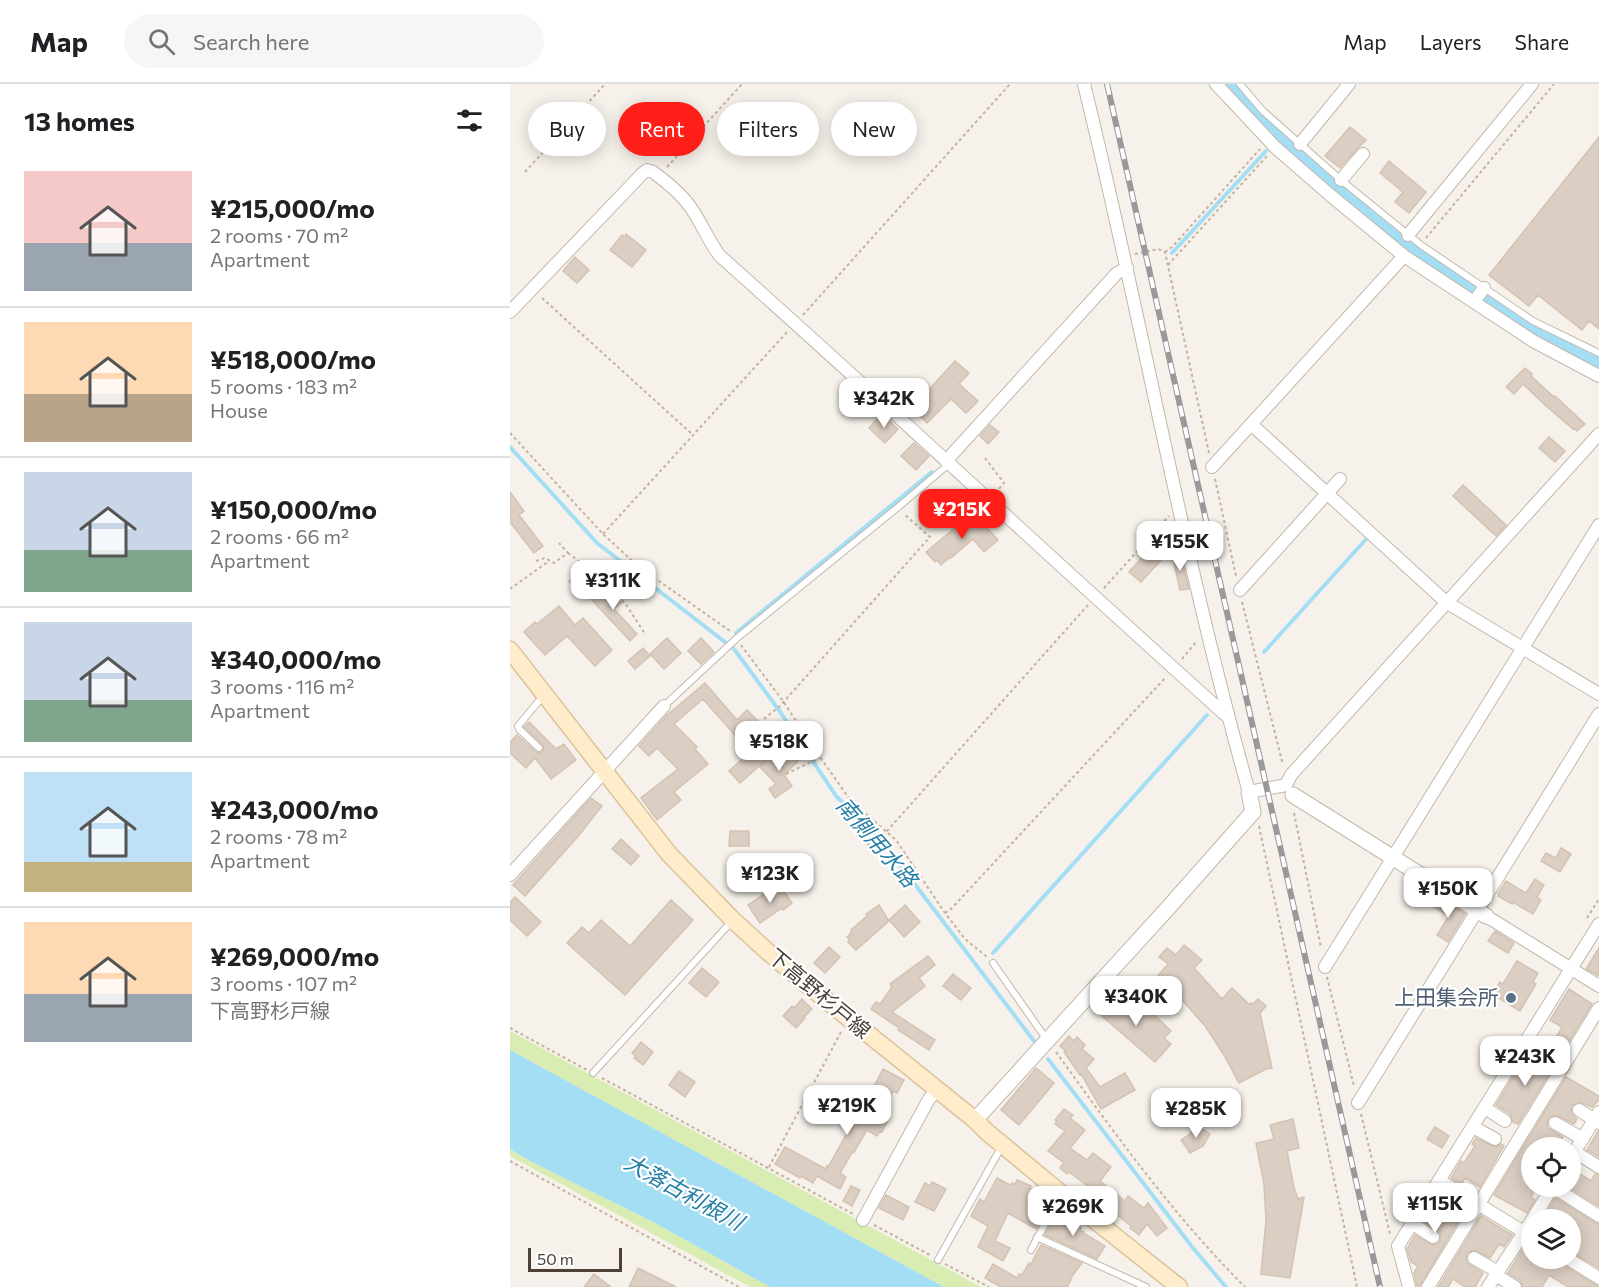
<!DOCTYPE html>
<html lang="en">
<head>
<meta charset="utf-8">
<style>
  body { margin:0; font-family:Commissioner,"Noto Sans JP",sans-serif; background:#f6f6f6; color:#202124; height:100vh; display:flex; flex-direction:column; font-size:22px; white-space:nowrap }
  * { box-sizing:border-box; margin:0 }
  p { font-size:20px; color:#757577 }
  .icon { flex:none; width:33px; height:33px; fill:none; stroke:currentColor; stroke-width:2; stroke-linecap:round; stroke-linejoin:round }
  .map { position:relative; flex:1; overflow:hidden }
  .details { display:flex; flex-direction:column; background:#fff; width:510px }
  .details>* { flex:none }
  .guide { position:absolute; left:18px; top:18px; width:570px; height:54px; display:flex; gap:12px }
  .fabs { position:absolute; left:1011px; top:1053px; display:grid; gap:12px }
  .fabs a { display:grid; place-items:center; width:60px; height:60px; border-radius:50%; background:#fff; box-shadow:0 3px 15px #0003; font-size:30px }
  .scale { position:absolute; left:18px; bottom:15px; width:94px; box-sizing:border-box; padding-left:6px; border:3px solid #4b4137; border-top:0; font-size:16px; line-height:21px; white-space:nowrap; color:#4b4137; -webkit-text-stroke:4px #fff; paint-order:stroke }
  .price { position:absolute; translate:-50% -51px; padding:0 14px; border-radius:12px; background:#fff; color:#222; font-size:20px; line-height:39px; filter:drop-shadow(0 2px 3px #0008) }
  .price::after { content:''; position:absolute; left:50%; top:36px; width:18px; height:14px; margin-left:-9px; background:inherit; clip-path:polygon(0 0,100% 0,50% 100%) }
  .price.active { background:#ff1e18; color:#fff }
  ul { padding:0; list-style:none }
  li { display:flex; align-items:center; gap:18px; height:150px; padding:0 24px }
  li+li { border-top:2px solid #e0e0e0 }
  li span { display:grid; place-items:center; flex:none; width:168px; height:120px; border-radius:0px; color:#555 }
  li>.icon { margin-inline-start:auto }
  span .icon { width:72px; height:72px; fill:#fffc; stroke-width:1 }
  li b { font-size:26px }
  h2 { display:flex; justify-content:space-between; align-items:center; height:72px; padding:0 24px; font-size:26px }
  .tag { padding:0 21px; border-radius:27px; background:#fff; box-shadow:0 3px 15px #0003; font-size:21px; line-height:54px }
  .tag.active { background:#ff1e18; color:#fff }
  header { display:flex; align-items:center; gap:36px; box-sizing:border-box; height:84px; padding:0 30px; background:#fff; border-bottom:2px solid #e0e0e0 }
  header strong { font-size:28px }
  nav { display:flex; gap:33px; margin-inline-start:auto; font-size:21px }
  .search { width:420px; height:54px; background:#f6f6f6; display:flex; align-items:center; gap:15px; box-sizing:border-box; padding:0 21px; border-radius:33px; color:#757577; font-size:22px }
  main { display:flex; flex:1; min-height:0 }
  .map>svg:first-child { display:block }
  .green { fill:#d9ecb1 }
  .water { fill:#a4def5 }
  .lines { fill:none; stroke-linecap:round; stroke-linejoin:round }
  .stream { stroke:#a4def5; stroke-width:4 }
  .river { stroke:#a4def5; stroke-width:22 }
  .building { fill:#dbcec2; stroke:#d4c2b2; stroke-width:1.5 }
  .service-casing { stroke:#c2b8ac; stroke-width:8 }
  .minor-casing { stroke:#c2b8ac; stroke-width:14 }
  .tertiary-casing { stroke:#c2b8ac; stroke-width:17 }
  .secondary-casing { stroke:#dbc29a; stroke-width:19 }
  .path { stroke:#c5b29c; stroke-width:2; stroke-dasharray:3 3; stroke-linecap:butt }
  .service { stroke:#fff; stroke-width:6 }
  .minor { stroke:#fff; stroke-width:12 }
  .tertiary { stroke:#fff; stroke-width:15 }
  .secondary { stroke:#ffeccb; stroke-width:16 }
  .rail-casing { stroke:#999; stroke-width:6 }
  .rail { stroke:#fff; stroke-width:4; stroke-dasharray:11; stroke-linecap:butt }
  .service-dot { fill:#5c6f8a; stroke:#fff; stroke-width:2 }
  .labels { text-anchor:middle; stroke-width:4.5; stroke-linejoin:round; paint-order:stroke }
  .street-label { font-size:21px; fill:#4b4137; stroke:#fff }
  .service-label { font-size:21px; fill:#4e5e75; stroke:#fff; text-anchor:end }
  .water-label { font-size:22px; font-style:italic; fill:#257fa5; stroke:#fff }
</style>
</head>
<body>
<header>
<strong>Map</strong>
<div class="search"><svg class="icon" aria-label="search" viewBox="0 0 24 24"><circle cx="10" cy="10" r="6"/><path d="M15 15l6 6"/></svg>Search here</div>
<nav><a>Map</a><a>Layers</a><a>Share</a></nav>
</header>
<main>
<section class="details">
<h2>13 homes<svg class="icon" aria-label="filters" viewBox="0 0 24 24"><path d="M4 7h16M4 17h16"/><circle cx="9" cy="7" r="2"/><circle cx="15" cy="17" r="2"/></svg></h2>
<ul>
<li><span style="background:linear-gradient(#f6c9c9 60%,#9aa5b1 0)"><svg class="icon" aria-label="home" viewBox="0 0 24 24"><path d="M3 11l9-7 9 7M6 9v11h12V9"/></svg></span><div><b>¥215,000/mo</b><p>2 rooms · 70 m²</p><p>Apartment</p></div></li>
<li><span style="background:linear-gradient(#ffd9b3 60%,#b9a48a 0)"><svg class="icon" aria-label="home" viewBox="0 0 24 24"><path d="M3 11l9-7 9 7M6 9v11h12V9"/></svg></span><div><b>¥518,000/mo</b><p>5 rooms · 183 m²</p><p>House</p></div></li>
<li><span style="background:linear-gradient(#c9d6e8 65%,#7fa58c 0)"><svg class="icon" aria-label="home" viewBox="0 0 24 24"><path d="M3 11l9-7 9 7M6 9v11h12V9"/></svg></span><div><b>¥150,000/mo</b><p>2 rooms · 66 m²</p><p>Apartment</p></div></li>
<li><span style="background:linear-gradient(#c9d6e8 65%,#7fa58c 0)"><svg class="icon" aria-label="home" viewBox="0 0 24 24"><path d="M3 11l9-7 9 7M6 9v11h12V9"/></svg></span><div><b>¥340,000/mo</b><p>3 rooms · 116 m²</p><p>Apartment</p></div></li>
<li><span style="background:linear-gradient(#bfe0f5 75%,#c2b280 0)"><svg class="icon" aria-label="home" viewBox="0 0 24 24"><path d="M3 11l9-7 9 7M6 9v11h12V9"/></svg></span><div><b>¥243,000/mo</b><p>2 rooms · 78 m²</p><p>Apartment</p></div></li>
<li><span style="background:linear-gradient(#ffd9b3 60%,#9aa5b1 0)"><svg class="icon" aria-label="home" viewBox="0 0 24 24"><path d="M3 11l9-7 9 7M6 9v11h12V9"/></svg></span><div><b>¥269,000/mo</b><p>3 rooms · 107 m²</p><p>下高野杉戸線</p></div></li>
</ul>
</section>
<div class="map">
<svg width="1089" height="1203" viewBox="0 0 1089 1203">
  <rect width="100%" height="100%" fill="#f6f1ea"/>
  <path class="green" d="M 0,947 L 471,1203 L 434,1203 L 0,966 Z
    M 0,1065 L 20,1077 L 145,1139 L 260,1203 L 240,1203 L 0,1072 Z"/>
  <path class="water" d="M 0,966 L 434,1203 L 260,1203 L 145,1139 L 20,1077 L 0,1065 Z"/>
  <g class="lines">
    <path class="stream" d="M 662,169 L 756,67
      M 0,363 L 87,459 L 224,565 L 271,629 L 326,712 L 364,748 L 378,765 L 524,957
      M 226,549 L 422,388
      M 754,568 L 859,452
      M 483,869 L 697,631
      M 538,975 L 683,1164 L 716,1203"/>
    <path class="river" d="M 717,0 L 748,33 L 825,103 L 903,166 L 1027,250 L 1089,282"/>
  </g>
  <path class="building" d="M 840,43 L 856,56 L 847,65 L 830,84 L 815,72 Z
    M 1089,53 L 1089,245 L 1079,237 L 1072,246 L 1028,211 L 1019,222 L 979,191 Z
    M 879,77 L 916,108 L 899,129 L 885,118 L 893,108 L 870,89 Z
    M 116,150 L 136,166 L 122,183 L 100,166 L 112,151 L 115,153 Z
    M 65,173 L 79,186 L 67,199 L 53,187 Z
    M 445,277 L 459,289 L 449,300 L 468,317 L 456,329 L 441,315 L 417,339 L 403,325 L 416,312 L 414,311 Z
    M 1015,284 L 1022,290 L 1021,292 L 1044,313 L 1045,312 L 1075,340 L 1067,347 L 1064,344 L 1063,345 L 1036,322 L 1013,300 L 1004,310 L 996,303 Z
    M 372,330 L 388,345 L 375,359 L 359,344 Z
    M 480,341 L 489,348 L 478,360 L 470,352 Z
    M 1039,353 L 1055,367 L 1045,378 L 1029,364 Z
    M 404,359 L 419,372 L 406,386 L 391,372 Z
    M 953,401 L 996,441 L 986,452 L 943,412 Z
    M 0,408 L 14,427 L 9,431 L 33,462 L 24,469 L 0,438 Z
    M 463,429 L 488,456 L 474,468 L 463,455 L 441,474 L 440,473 L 431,481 L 427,476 L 425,478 L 416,468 Z
    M 649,455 L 661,465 L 631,498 L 619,488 Z
    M 661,466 L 672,476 L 679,505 L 670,506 Z
    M 67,491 L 77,502 L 70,509 L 59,497 Z
    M 96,503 L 111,519 L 104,525 L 127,550 L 120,557 L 81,515 L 93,504 L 94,505 Z
    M 49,522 L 65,541 L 73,534 L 102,566 L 85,582 L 57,552 L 35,571 L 14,548 L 25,538 L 27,540 Z
    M 157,554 L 171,569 L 154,585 L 140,570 Z
    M 191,554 L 204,568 L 191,580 L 178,567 Z
    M 133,564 L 140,572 L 125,585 L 118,577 Z
    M 195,599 L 227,636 L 237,626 L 250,639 L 231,658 L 193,615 L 164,640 L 187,663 L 185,665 L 198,680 L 164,708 L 171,716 L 147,736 L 131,714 L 168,685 L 147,664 L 139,672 L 129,662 L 156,632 Z
    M 19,638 L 46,665 L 54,660 L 66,676 L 41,695 L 25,674 L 16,684 L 0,669 L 0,658 L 7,651 L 26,668 L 30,669 L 33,667 L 33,661 L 14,643 Z
    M 246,663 L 256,676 L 230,699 L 219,687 Z
    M 279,667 L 288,677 L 274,691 L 282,702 L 265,714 L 259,705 L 266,700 L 250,683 L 264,670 L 269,676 Z
    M 81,714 L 92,722 L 70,750 L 15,812 L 3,801 Z
    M 220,747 L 239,747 L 239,762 L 219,762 Z
    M 111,755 L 129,772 L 121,781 L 102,765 Z
    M 1051,764 L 1061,770 L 1050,788 L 1031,777 L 1036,769 L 1046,774 Z
    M 1025,795 L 1034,801 L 1027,813 L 1031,816 L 1023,830 L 1003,818 L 1002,820 L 988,812 L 989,811 L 988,810 L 996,797 L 1016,809 Z
    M 269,800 L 282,819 L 273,826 L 272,824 L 250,839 L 238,821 Z
    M 5,813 L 31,838 L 17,852 L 0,836 L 0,818 Z
    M 928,813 L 955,830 L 938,858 L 927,851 L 939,832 L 922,822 Z
    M 161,816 L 183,836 L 115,911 L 57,859 L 72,843 L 79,849 L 91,836 L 120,862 Z
    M 369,821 L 379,837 L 346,866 L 338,858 L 340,856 L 337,853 L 342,848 L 341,846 L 357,832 L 356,830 Z
    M 395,821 L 410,838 L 394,853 L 379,836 Z
    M 985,847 L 1004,859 L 998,869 L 978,857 Z
    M 674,861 L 692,876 L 684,884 L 712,915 L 722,904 L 740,921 L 741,919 L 743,920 L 748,915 L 756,922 L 750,929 L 762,984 L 756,985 L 729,999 L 714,971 L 695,942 L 666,909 L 647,893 L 658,880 L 649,873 L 657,864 L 666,871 Z
    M 319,863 L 330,873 L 315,889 L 304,879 Z
    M 1089,864 L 1089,892 L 1076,885 Z
    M 418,872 L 425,881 L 409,894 L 415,902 L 382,928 L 425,956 L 419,966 L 388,946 L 389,944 L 361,925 L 366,918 L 370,920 L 382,903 L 380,900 Z
    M 1007,877 L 1028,889 L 1023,898 L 1026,900 L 1010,927 L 982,910 L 990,898 L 993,900 Z
    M 192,884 L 209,898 L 196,913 L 179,899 Z
    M 443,890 L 461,904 L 451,916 L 433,902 Z
    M 1059,905 L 1082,920 L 1058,959 L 1047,952 L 1052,943 L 1040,936 Z
    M 601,908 L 630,934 L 638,925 L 661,947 L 654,954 L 661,960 L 645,978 L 585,926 Z
    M 292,915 L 302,925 L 294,933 L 295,934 L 286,944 L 273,932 L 282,922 L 284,924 Z
    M 559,952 L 564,957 L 567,953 L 575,961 L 572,965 L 584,975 L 576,984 L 590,1003 L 615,989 L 625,1006 L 591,1025 L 571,990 L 570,991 L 554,968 L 556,967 L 550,962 Z
    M 131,958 L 143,968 L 133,981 L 124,974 L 126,972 L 122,969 Z
    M 1024,960 L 1048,976 L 1008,1040 L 1003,1038 L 1000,1030 L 986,1021 L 1012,979 L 1027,988 L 1032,987 L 1035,984 L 1035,976 L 1021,965 Z
    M 526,984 L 544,999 L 509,1041 L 491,1026 Z
    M 373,985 L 394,996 L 387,1009 L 383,1007 L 369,1033 L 377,1038 L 372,1048 L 370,1047 L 367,1052 L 357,1046 L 344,1068 L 343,1067 L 330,1089 L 336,1093 L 330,1105 L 307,1092 L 303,1099 L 291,1092 L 290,1094 L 265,1080 L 275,1063 L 316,1085 L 317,1082 L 318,1083 L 340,1044 L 342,1045 Z
    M 169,987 L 185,998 L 175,1013 L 159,1001 Z
    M 1056,993 L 1089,1012 L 1089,1016 L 1082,1023 L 1070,1018 L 1062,1021 L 1061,1029 L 1067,1035 L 1064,1040 L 1046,1031 L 1038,1034 L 1037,1040 L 1038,1044 L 1053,1053 L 1047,1064 L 1022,1064 L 1022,1102 L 1027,1102 L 1021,1113 L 1025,1116 L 1017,1129 L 984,1111 Z
    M 554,1025 L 563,1031 L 560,1034 L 575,1046 L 560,1064 L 577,1076 L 583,1069 L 601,1083 L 590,1097 L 615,1117 L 618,1112 L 634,1124 L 638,1119 L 657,1144 L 647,1152 L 637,1140 L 629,1151 L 620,1144 L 621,1142 L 586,1114 L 587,1113 L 581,1108 L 583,1106 L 559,1088 L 557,1090 L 550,1084 L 554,1079 L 538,1067 L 555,1047 L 545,1040 L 547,1037 L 545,1036 Z
    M 783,1035 L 789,1064 L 777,1067 L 784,1104 L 788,1115 L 794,1113 L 780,1194 L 751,1190 L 756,1136 L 754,1100 L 746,1059 L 764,1055 L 760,1041 Z
    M 686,1041 L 700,1050 L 693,1062 L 680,1069 L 671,1056 L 680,1050 Z
    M 925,1043 L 939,1052 L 932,1064 L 917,1055 Z
    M 1088,1047 L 1089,1047 L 1089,1073 L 1077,1066 Z
    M 966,1054 L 982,1062 L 986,1063 L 991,1060 L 994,1062 L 970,1103 L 955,1094 L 951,1100 L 941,1094 L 951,1077 L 954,1079 L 965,1062 L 962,1060 Z
    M 1060,1084 L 1081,1097 L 1085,1090 L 1089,1091 L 1089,1122 L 1060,1104 Z
    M 487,1094 L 500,1101 L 502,1099 L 505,1100 L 507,1096 L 521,1102 L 520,1104 L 535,1112 L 532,1118 L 538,1122 L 526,1145 L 498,1129 L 485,1157 L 500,1164 L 493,1177 L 468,1163 L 478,1142 L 461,1132 L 470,1115 L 474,1118 Z
    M 422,1098 L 436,1105 L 424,1127 L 405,1118 L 415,1099 L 420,1102 Z
    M 341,1102 L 350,1106 L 342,1122 L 333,1117 Z
    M 933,1108 L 957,1123 L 909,1203 L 907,1202 L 904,1189 L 908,1182 L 901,1178 L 897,1165 L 905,1151 L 922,1161 L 927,1160 L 930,1157 L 930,1149 L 913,1137 Z
    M 376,1111 L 399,1123 L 393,1136 L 369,1124 Z
    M 1045,1114 L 1085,1139 L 1089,1140 L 1089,1184 L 1060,1167 L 1060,1136 L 1032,1136 Z
    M 547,1128 L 556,1133 L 555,1135 L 571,1144 L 570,1146 L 574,1148 L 573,1149 L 595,1162 L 587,1175 L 535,1151 Z
    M 971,1132 L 1002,1151 L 994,1163 L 989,1160 L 980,1174 L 965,1166 L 957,1169 L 956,1173 L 957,1179 L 973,1189 L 965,1203 L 955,1203 L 943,1195 L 938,1203 L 928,1203 Z
    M 1016,1160 L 1022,1163 L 1022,1174 L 1049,1174 L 1053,1181 L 1089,1203 L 1058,1203 L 1039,1191 L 1032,1203 L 1013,1203 L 1010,1196 L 998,1189 Z
    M 531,1161 L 572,1179 L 560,1195 L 561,1196 L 557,1203 L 491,1203 L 475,1194 L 483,1180 L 507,1194 L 509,1190 L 512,1191 L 519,1179 L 521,1180 Z
    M 128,1184 L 166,1203 L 119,1203 Z
    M 84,1190 L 101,1203 L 74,1203 Z"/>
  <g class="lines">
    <g class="service-casing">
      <path id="service" d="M 730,0 L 753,27 L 831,96 L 911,161 L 1023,237 L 1089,269
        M 154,622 L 227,554 L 387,424 L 439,380
        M 29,664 L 9,645 L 8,642 L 28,618 L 36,612
        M 483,879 L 537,956
        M 83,989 L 223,836
        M 527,1153 L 636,1203
        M 521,1166 L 546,1119 L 552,1112
        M 428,1176 L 488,1069 L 493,1062"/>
    </g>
    <g class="minor-casing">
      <path id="minor" d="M 574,0 C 632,235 673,475 739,708 L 776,701
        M 706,0 L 765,63 L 820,111 L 894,172 L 1023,257 L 1089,292
        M 790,60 L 839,0
        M 831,96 L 853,70
        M 898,151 L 1022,0
        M 964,218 L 974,204
        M 0,228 L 132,90 L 137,86 L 143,88 C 158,99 174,112 183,127 C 193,142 199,158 210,172 C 381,324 548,481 719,634
        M 741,340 L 936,518 L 1089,610
        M 436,377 L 607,189 L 617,184
        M 702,383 L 894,172
        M 730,506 L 830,395
        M 776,701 L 781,691 L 1089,350
        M 0,791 L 154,622
        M 976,832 L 1089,902
        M 815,883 L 1089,441
        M 1010,968 L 1028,980
        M 848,1019 L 1089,630
        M 975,1024 L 995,1037
        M 1069,1026 L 1089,1039
        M 1045,1039 L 1073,1055
        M 963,1043 L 985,1055
        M 1065,1068 L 1089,1083
        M 1060,1075 L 1089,1028
        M 930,1097 L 1022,1153
        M 1043,1103 L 1089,1132
        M 353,1136 L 419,1015 L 427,1006
        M 1022,1136 L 1043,1102
        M 903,1140 L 923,1153
        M 964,1174 L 988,1188
        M 1057,1174 L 1089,1194
        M 986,1191 L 1005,1203
        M 899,1203 L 888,1162 L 1089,840
        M 918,1203 L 1089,924
        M 978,1203 L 1022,1136"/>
    </g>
    <g class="tertiary-casing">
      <path id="tertiary" d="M 783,711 L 976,832
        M 465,1036 L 658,824 L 743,728 L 739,708"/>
    </g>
    <g class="secondary-casing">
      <path id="secondary" d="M 0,566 L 159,770 L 223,836 L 258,868 L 290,895 L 465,1036 L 477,1048 L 553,1111 L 669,1203"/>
    </g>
    <path class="path" d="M 157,83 L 232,0
      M 15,88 L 95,0
      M 916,154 L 1044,0
      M 655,168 L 662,163 L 750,65
      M 625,170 L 648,165 L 655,168 L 699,369
      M 658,181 L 757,72
      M 32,214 L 183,351
      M 293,231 L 500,0
      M 0,349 L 93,450 L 129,483 L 220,547
      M 475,374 L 494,399 L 487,407
      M 705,395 L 726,492
      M 93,450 L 277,248
      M 58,469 L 95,497 L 117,522 L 135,550
      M 26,477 L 35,474 L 44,479 L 58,469 L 49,459
      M 594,504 L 659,432
      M 0,505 L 39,477
      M 732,518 L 773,681
      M 231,561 L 273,617 L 310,673 L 341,717 L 386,756 L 435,829 L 455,855 L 477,873
      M 672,575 L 687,557
      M 254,635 L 270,622 L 420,453 L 394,430
      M 276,690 L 309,674
      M 784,729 L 811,864
      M 749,742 L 847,1203
      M 357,761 L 377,747 L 578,521
      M 435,829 L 441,825 L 656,593
      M 1077,834 L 1089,815
      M 817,893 L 844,1002
      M 0,944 L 77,986
      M 546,968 C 605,1050 664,1132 735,1203
      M 92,994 L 343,1130
      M 851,1030 L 880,1150
      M 0,1077 L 229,1203
      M 259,1083 L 331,948
      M 364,1141 L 420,1171
      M 435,1180 L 479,1203"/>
    <use href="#service" class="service"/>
    <use href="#minor" class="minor"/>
    <use href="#tertiary" class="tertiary"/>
    <use href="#secondary" class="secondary"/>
    <g class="rail-casing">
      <path id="rail" d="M 597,0 L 870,1203"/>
    </g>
    <use href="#rail" class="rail"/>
  </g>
  <circle class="service-dot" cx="1001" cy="914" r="6"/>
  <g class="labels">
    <g class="street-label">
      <text transform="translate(309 910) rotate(40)" y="7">下高野杉戸線</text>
    </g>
    <g class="service-label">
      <text x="989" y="921">上田集会所</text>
    </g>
    <g class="water-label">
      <text transform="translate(367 758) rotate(49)" y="8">南側用水路</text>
      <text transform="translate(174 1108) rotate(29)" y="8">大落古利根川</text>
    </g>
  </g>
</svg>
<div class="fabs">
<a><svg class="icon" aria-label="locate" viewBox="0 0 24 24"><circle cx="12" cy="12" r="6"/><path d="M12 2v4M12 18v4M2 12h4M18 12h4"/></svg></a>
<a><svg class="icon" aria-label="layers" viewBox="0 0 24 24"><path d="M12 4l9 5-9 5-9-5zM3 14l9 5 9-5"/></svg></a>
</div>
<div class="scale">50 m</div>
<b class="price" style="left:374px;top:345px">¥342K</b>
<b class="price active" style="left:452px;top:456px">¥215K</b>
<b class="price" style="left:670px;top:488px">¥155K</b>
<b class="price" style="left:103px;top:527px">¥311K</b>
<b class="price" style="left:269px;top:688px">¥518K</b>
<b class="price" style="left:260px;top:820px">¥123K</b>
<b class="price" style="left:938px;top:835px">¥150K</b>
<b class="price" style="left:626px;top:943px">¥340K</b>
<b class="price" style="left:1015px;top:1003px">¥243K</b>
<b class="price" style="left:337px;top:1052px">¥219K</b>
<b class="price" style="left:686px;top:1055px">¥285K</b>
<b class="price" style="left:925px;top:1150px">¥115K</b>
<b class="price" style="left:563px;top:1153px">¥269K</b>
<div class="guide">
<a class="tag">Buy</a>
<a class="tag active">Rent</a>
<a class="tag">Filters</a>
<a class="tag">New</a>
</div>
</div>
</main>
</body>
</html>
